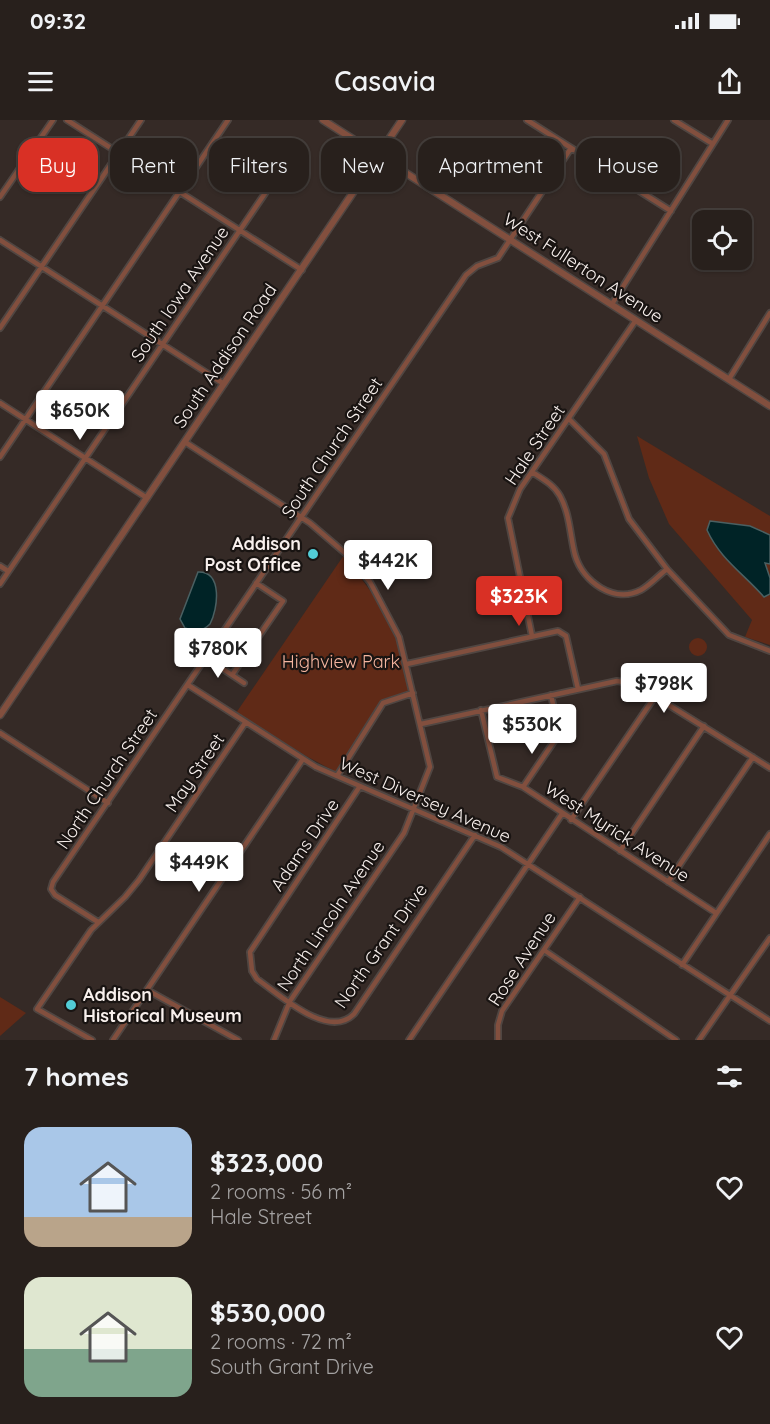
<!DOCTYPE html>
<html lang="en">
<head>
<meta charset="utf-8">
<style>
  body { margin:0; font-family:Quicksand,sans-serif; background:#342d29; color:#f1f3f6; height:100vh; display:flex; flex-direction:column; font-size:22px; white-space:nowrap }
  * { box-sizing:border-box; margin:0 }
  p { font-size:20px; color:#a5a3a3 }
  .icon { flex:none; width:33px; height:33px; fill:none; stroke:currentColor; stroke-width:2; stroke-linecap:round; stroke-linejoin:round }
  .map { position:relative; height:920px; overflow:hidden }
  .panel { display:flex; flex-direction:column; background:#28201c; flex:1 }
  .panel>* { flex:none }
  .hud { position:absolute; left:18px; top:18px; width:735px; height:54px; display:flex; gap:12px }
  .fabs { position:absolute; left:692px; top:90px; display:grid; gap:12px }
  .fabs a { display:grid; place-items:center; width:60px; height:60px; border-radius:12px; background:#28201c; box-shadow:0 2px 4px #0004,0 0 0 2px #443e3b; font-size:30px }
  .price { position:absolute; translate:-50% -51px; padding:0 14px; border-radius:6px; background:#fff; color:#222; font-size:20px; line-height:39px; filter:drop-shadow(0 2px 3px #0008) }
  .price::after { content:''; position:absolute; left:50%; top:36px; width:18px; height:14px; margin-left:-9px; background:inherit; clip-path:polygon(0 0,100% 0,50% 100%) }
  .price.on { background:#d93025; color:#fff }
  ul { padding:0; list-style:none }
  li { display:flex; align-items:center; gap:18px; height:150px; padding:0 24px }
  li span { display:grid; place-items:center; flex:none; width:168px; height:120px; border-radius:18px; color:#555 }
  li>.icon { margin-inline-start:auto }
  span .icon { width:72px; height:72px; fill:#fffc; stroke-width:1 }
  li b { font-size:26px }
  h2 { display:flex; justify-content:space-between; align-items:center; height:72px; padding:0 24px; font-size:26px }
  .tag { padding:0 21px; border-radius:18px; background:#28201c; box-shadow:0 2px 4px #0004,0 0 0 2px #443e3b; font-size:21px; line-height:54px }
  .tag.on { background:#d93025; color:#fff }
  .status { display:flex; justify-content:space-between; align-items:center; height:42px; padding:0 30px; background:#28201c; direction:ltr }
  .status svg { height:16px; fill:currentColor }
  header { display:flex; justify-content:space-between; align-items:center; height:78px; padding:0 24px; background:#28201c; font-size:27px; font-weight:600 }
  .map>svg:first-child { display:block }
  .green { fill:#602a17 }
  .water { fill:#002326; stroke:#4a6062; stroke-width:1.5 }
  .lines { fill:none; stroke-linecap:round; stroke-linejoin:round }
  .minor-casing { stroke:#504642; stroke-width:8 }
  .tertiary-casing { stroke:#504642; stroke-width:9 }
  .minor { stroke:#824f3e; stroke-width:4.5 }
  .tertiary { stroke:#824f3e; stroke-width:6 }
  .poi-dot { fill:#52ccd6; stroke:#191412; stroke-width:2 }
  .labels { text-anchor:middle; stroke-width:4.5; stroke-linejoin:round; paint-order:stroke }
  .street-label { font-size:18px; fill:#f8f0ed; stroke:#191412 }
  .poi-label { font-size:18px; font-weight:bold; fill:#f8f0ed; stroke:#191412; text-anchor:end }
  .park-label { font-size:18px; fill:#f5b59f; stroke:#191412 }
</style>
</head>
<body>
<div class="status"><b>09:32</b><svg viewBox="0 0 49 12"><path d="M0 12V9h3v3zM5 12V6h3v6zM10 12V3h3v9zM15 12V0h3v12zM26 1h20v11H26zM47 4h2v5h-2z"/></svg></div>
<header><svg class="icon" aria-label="menu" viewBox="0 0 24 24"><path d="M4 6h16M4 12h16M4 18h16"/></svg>Casavia<svg class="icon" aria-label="share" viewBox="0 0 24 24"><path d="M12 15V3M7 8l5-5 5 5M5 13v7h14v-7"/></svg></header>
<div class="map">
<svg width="770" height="920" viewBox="0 0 770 920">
  <rect width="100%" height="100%" fill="#352a26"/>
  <path class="green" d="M 637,316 L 770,396 L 770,525 L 745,517 L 752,500 L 669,404 L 649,358 Z
    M 344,435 L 382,487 L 398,521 L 411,571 L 386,580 L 336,652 L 306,636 L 236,593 Z
    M689 527a9 9 0 1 1 18 0a9 9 0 1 1-18 0Z
    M 0,877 L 26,893 L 0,916 Z"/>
  <path class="water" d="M 710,401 L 750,406 L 770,415 L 770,444 L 765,443 L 770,458 L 770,474 L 764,477 C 744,454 720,439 707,410 Z
    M 198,452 C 223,451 218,489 210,504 C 202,512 195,511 185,508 L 180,499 Z"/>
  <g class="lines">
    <g class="minor-casing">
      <path id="minor" d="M 67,0 L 302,150
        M 527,0 L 671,91
        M 674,0 L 713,24
        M 0,77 L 53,0
        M 0,120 L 224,264
        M 612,184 L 728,0
        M 0,208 L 141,0
        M 729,259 L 770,193
        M 0,283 L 147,378
        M 569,299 L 604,334 L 629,399 L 667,449 L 729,515 L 770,531
        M 185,322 L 310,403 L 345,433 L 370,462 L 399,517 L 430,647 L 404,713 L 290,881 L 274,920
        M 0,337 L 228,0
        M 532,352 C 543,359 554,365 560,376 C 570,394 570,416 575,435 C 583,462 614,484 641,470 C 650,465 658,456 667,449
        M 0,446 L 8,451
        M 0,464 L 293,32
        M 532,516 L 508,398 L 520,369 L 636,200
        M 205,537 L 244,563
        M 407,544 L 558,511 L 566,516 L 578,569
        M 232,555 L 283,481 L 256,463
        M 188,565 L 316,647 L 501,727 L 770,901
        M 481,590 L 497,657 L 523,667 L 716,793
        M 421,604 L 617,561 L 635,564 L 770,648
        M 0,613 L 108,683
        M 337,656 L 383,583 L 413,573
        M 360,666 L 250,832 L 252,851 L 257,859 C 280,875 328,920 354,894 L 475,715
        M 523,667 L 557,617 L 558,607 L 551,575
        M 571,700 L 656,575
        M 620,731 L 704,606
        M 668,762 L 753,637
        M 98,802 L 55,775 L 51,769 L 53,762 L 466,155 L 477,146 L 498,138 L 571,28
        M 544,830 L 676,920
        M 682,845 L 770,714
        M 147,870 L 238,920
        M 92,920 L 37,889 L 91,810 L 125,777 L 139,760 L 245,603
        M 113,920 L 303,639
        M 409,920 L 562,694
        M 498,920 L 498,905 L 502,891 L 580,777
        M 699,920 L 770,818"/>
    </g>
    <g class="tertiary-casing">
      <path id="tertiary" d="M 323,0 L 770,286
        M 0,595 L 402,0"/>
    </g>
    <use href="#minor" class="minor"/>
    <use href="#tertiary" class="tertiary"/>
  </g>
  <g class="poi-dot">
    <circle cx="313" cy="434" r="6"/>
    <circle cx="71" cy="885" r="6"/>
  </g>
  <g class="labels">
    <g class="street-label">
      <text transform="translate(583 148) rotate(33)" y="6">West Fullerton Avenue</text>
      <text transform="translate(180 174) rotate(-56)" y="6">South Iowa Avenue</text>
      <text transform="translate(225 236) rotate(-56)" y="6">South Addison Road</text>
      <text transform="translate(535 325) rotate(-56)" y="6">Hale Street</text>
      <text transform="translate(332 328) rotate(-56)" y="6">South Church Street</text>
      <text transform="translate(195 653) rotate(-56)" y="6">May Street</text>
      <text transform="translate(107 659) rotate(-56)" y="6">North Church Street</text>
      <text transform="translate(425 680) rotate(24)" y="6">West Diversey Avenue</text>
      <text transform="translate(617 712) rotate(33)" y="6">West Myrick Avenue</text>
      <text transform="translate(305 725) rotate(-56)" y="6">Adams Drive</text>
      <text transform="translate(331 796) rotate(-56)" y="6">North Lincoln Avenue</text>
      <text transform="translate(381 826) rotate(-55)" y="6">North Grant Drive</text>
      <text transform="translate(522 839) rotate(-57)" y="6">Rose Avenue</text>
    </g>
    <g class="poi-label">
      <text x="301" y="430">Addison<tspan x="301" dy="21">Post Office</tspan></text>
      <text x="83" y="881" text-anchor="start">Addison<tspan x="83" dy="21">Historical Museum</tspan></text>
    </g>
    <g class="park-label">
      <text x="341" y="548">Highview Park</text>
    </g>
  </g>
</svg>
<div class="fabs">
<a><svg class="icon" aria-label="locate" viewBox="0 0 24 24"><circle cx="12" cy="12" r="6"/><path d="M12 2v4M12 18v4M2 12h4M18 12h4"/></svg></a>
</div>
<b class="price" style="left:80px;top:321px">$650K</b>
<b class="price" style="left:388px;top:471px">$442K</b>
<b class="price on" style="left:519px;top:507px">$323K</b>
<b class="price" style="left:218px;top:559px">$780K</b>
<b class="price" style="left:664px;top:594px">$798K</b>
<b class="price" style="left:532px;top:635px">$530K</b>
<b class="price" style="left:199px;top:773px">$449K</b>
<div class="hud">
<a class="tag on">Buy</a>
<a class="tag">Rent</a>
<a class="tag">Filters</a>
<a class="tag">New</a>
<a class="tag">Apartment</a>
<a class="tag">House</a>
</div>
</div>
<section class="panel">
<h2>7 homes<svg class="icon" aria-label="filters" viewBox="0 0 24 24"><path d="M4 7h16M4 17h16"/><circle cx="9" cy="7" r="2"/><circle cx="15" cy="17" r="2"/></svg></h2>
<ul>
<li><span style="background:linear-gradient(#a9c7e8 75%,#b9a48a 0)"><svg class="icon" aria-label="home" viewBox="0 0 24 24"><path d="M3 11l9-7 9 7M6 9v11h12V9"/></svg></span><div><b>$323,000</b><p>2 rooms · 56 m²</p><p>Hale Street</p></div><svg class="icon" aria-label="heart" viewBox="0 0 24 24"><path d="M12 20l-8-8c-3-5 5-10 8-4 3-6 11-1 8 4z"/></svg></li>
<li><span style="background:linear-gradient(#dfe7d0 60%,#7fa58c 0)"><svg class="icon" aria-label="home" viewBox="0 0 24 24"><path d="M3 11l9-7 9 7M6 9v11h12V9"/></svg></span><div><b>$530,000</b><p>2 rooms · 72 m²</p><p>South Grant Drive</p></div><svg class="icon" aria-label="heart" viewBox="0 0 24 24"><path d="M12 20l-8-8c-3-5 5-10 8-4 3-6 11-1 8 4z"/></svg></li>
</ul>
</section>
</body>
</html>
